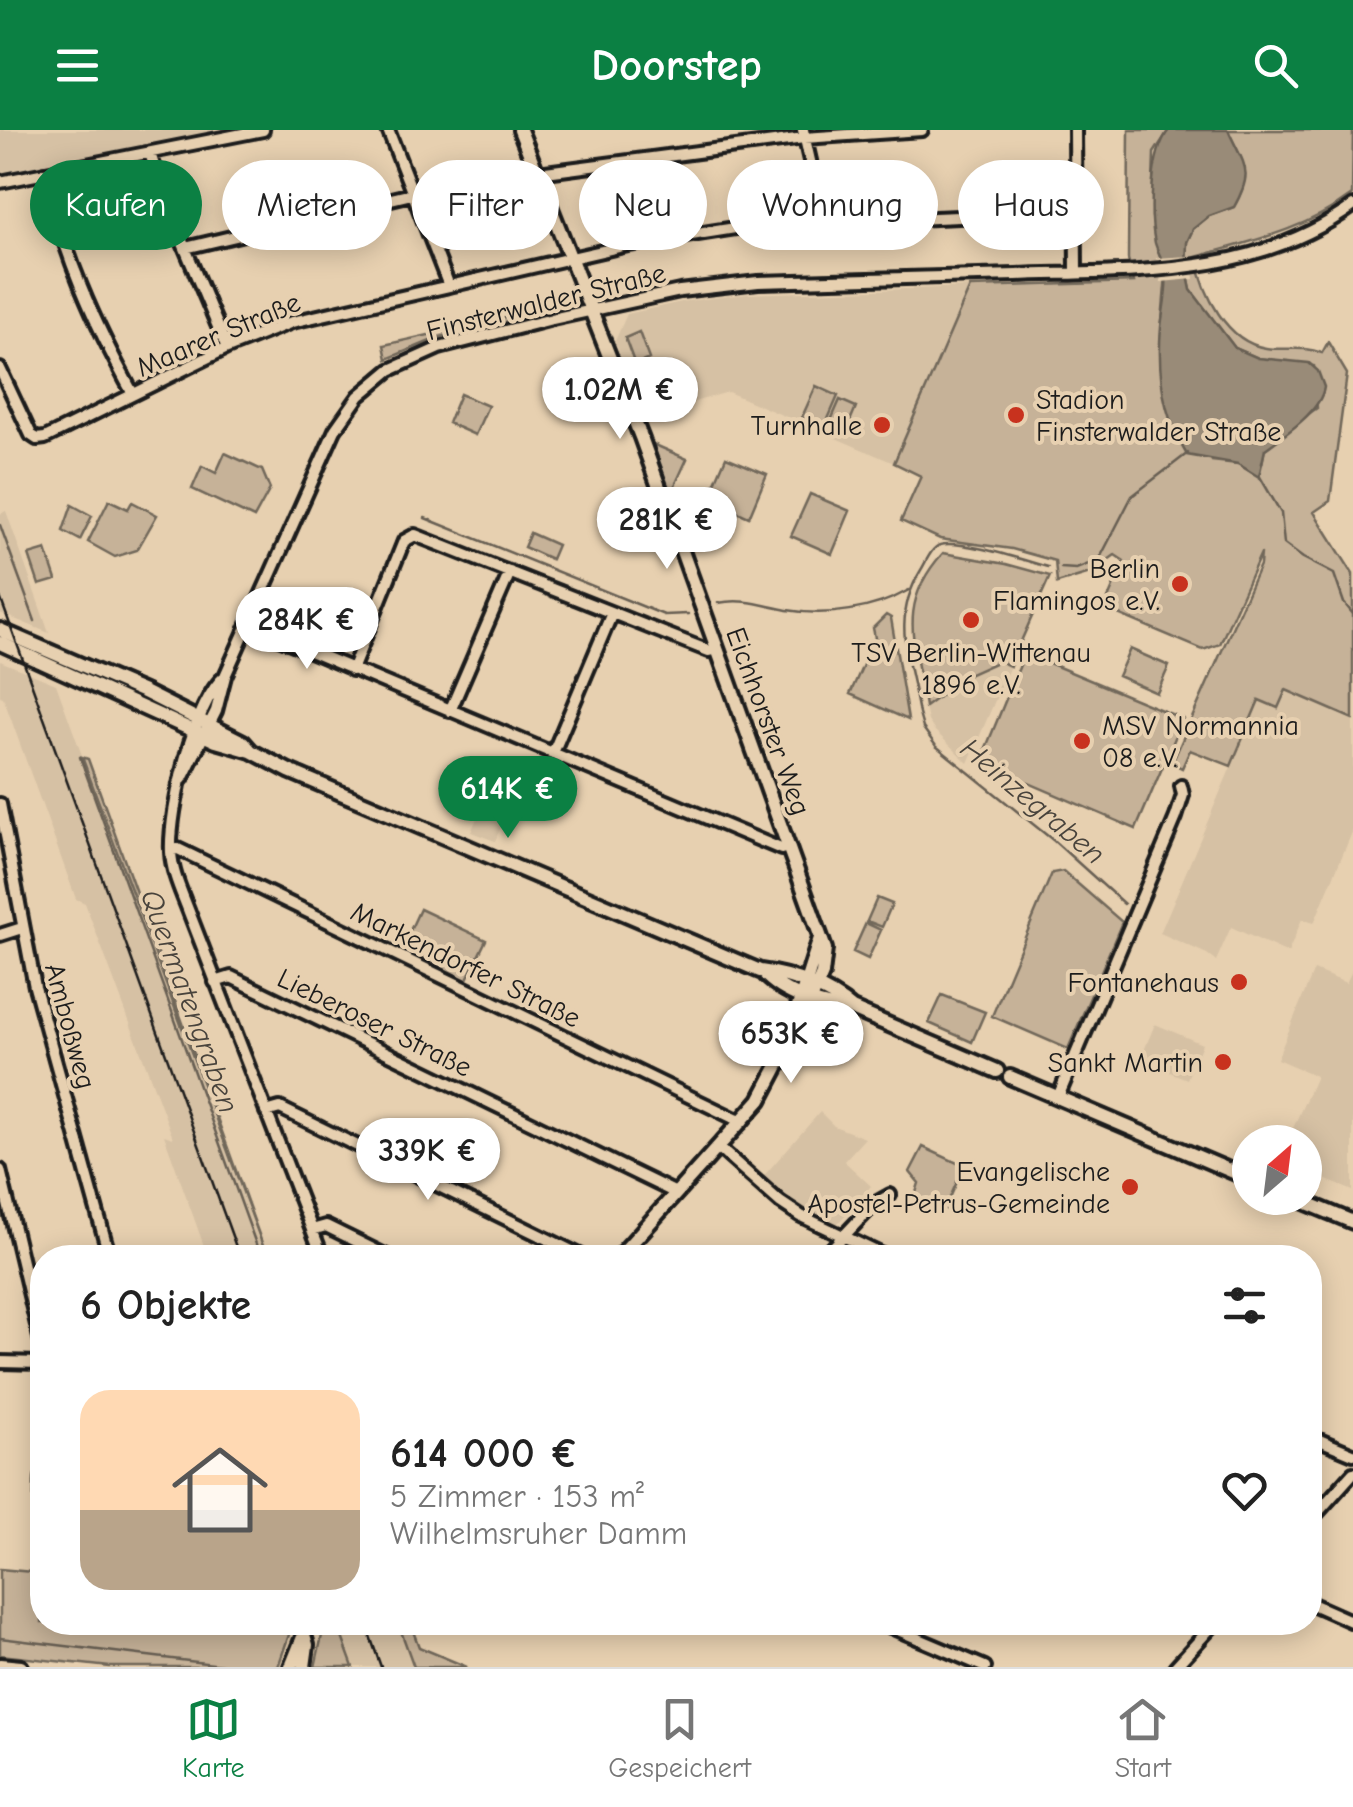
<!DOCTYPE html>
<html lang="de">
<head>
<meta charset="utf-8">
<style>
  body { margin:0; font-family:"Comic Neue",sans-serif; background:#f2f2f2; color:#222; height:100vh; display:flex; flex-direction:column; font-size:38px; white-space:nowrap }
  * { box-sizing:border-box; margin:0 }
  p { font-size:32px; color:#767676 }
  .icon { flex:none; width:55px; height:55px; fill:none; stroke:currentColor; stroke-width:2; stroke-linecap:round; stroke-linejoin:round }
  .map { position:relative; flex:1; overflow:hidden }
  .sheet { position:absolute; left:30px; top:1115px; width:1292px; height:390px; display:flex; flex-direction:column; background:#fff; border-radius:40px; box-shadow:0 5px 25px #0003 }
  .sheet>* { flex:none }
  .guide { position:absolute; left:30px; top:30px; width:1295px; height:90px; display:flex; gap:20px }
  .needle { width:65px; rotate:28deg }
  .controls { position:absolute; left:1232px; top:995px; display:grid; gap:20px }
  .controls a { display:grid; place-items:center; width:90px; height:90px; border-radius:50%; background:#fff; box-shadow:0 5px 25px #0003; font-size:50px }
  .price { position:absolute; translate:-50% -85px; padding:0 22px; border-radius:35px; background:#fff; color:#222; font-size:32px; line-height:65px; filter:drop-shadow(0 2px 5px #0008) }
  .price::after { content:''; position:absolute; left:50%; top:60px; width:30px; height:22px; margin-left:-15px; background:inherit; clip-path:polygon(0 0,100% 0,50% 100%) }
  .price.current { background:#0b8043; color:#fff }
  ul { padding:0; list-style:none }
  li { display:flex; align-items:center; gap:30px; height:250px; padding:0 50px }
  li+li { border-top:2px solid #e0e0e0 }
  li span { display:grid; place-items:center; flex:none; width:280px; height:200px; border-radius:30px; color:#555 }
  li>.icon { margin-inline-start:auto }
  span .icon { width:120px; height:120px; fill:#fffc; stroke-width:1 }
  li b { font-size:42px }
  h2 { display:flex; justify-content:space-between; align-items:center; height:120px; padding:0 50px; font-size:42px }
  .tag { padding:0 35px; border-radius:45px; background:#fff; box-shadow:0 5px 25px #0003; font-size:35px; line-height:90px }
  .tag.current { background:#0b8043; color:#fff }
  header { display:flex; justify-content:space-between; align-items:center; height:130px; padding:0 50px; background:#0b8043; color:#fff; font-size:45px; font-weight:700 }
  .tabs { display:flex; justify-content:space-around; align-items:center; height:140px; border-top:2px solid #e0e0e0; background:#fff; font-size:28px; color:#767676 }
  .tabs a { display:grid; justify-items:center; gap:5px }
  .tabs .current { color:#0b8043 }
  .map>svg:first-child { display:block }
  .built { fill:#d6c1a4 }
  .green { fill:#c6b298; stroke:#71675a; stroke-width:2.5 }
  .water { fill:#998b78; stroke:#675f53; stroke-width:2.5 }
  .pier { fill:#e7d0b0 }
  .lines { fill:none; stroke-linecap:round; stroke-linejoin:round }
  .stream { stroke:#675f53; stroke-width:2.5 }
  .minor-casing { stroke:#1c1c1c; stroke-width:18 }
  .major-casing { stroke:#1c1c1c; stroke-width:20 }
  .minor { stroke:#e7d0b0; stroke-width:10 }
  .major { stroke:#e7d0b0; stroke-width:12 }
  .tram { stroke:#1c1c1c; stroke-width:2.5 }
  .poi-dot { fill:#c8321e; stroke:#e7d0b0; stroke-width:4 }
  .labels { text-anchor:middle; stroke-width:8; stroke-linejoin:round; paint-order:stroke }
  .street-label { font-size:28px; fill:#1c1c1c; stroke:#e7d0b0 }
  .poi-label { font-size:28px; fill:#1c1c1c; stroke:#e7d0b0; text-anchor:end }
  .water-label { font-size:30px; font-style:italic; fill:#48433c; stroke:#e7d0b0 }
</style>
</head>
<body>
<header><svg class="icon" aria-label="menu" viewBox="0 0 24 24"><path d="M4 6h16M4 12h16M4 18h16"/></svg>Doorstep<svg class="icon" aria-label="search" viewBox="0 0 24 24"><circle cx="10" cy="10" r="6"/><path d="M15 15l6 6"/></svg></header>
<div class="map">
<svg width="1353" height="1537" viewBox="0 0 1353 1537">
  <rect width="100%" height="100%" fill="#e7d0b0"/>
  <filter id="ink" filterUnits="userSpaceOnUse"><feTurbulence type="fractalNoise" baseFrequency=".01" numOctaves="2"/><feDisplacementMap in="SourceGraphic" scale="20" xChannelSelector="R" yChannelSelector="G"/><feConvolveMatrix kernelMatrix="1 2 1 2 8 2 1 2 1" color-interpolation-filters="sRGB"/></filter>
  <g filter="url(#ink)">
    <path class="built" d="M 0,0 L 237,0 L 0,45 Z
      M 970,157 L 894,333 L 728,262 L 643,287 L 615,211 L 627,184 L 686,171 L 746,164 Z
      M 6,381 L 49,503 L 0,483 L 0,384 Z
      M 0,531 L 56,554 L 265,1127 L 208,1127 L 164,1005 L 173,1008 L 85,773 L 76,769 L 3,567 L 0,566 Z
      M 999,531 L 1010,536 L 968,633 L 934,600 L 928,591 L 925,577 L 970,544 Z
      M 1286,560 L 1353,589 L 1353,700 L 1314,793 L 1302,789 L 1288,823 L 1231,797 L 1216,831 L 1207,824 L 1160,803 L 1260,569 L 1278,577 Z
      M 491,655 L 514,665 L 495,711 L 471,702 Z
      M 1353,839 L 1353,1061 L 1305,1041 L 1305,1012 L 1287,1012 L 1316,946 L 1277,929 L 1314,840 L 1346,853 Z
      M 1155,894 L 1202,914 L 1187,949 L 1140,930 Z
      M 820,982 L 834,996 L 865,1008 L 844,1031 L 871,1056 L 838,1093 L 828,1095 L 804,1082 L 761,1049 Z
      M 337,1493 L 398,1493 L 414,1537 L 353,1537 Z"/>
    <path class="green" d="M 1129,0 L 1169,0 L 1154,23 L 1152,87 L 1156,114 L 1166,144 L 1160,215 L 1212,331 L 1238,334 L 1252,343 L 1262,334 L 1265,319 C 1284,306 1298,291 1317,278 L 1314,236 L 1258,228 L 1235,218 L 1191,160 L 1186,136 L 1187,112 L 1193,99 L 1209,86 L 1234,77 C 1254,41 1243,34 1228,0 L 1353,0 L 1352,65 C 1305,100 1252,111 1196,127 C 1203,163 1226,212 1266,218 C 1286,221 1302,215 1322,223 L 1328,212 L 1347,244 L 1330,371 L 1314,382 L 1353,444 L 1353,589 L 1286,560 L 1278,578 L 1259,570 L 1231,636 L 1190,620 L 1182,638 L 1172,633 L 1260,435 L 1261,423 L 1220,514 L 1203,520 L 1104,478 L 1124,431 L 1115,425 L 1090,443 L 1057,453 L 1055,431 L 1012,419 L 940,409 L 901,391 L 921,346 L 894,333 L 970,157 L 1134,152 L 1128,129 Z
      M 580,171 L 577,175 L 440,207 L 387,229 L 384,215 Z
      M 639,202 L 649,229 L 635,235 L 625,208 Z
      M 816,256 L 838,266 L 825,296 L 802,287 Z
      M 460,264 L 488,276 L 475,305 L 448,293 Z
      M 840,270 L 856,277 L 845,303 L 829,295 Z
      M 653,314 L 687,329 L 671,364 Z
      M 225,323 L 262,340 L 270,359 L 254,388 L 192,359 L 202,336 L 216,343 Z
      M 726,327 L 767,344 L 749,387 L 708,369 Z
      M 810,364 L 850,381 L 832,424 L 791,406 Z
      M 109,370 L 128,379 L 132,372 L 157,385 L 137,420 L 115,427 L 88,412 Z
      M 72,375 L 92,386 L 80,410 L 63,401 Z
      M 530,403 L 557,415 L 551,429 L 524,417 Z
      M 46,420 L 56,450 L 39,455 L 29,425 Z
      M 943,423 L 1006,434 L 1050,446 L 1010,536 L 999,531 L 970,544 L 925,577 C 917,515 894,477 943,423 Z
      M 886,485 L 891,488 L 908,590 L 850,564 L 875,508 L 873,498 Z
      M 1130,519 L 1169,536 L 1157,563 L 1118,546 Z
      M 1025,523 L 1183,589 L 1136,699 L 980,632 Z
      M 82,627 L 88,629 L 267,1127 Z
      M 1063,741 L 1122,792 L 1068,919 L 992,886 L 1052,743 Z
      M 877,768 L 892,774 L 882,797 L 867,791 Z
      M 420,779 L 486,810 L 466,851 L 401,820 Z
      M 866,793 L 881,800 L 868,829 L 853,822 Z
      M 942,865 L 985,882 L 972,912 L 929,893 Z
      M 923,1017 L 964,1036 L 945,1079 L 915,1066 L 919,1053 L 910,1042 Z
      M 0,1439 L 42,1443 L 42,1492 L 293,1493 L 278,1537 L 110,1537 L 0,1525 Z
      M 325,1492 L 337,1493 L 353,1537 L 315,1537 Z
      M 398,1493 L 410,1493 L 419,1517 L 467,1537 L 414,1537 Z"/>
    <path class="water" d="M 1169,0 L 1228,0 C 1244,36 1255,40 1234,77 L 1209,86 L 1193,99 L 1187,112 L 1186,136 L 1191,160 L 1235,218 L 1258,228 L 1309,233 L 1318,241 L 1324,257 C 1321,281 1285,305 1265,319 L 1259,347 L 1238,334 L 1187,325 C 1163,287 1157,242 1161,197 C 1163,180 1168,159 1166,143 C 1164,132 1158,123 1155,113 C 1149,84 1150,23 1169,0 Z"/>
    <path class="pier" d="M 1191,126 L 1194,149 L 1161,152 L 1156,128 Z"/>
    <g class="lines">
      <path class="stream" d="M 1259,345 L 1281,383 L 1284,414 L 1303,428 L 1334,444 L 1344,473 L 1353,484
        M 425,388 L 664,485 L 688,484
        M 0,395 L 35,491
        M 1048,437 C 1026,431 960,409 940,415 C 931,418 926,432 921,440 C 890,491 910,529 919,584 L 923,598 L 936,616 L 1054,711 L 1124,774
        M 1061,438 L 1076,439 L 1099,430 L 1132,366 L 1188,323
        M 718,473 C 744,468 761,475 787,480 C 827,487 874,480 909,460
        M 80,627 L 261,1128
        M 0,1508 L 238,1537"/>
      <g class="minor-casing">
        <path id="minor" d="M 388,0 L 449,156
          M 803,0 L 824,92
          M 1075,0 L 1076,143
          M 150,23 L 166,73 L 227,218
          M 44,43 C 66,128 91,187 133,264
          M 538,43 L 804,8 L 922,0
          M 0,52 L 263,0
          M 185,118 L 412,64
          M 0,239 L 31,305 L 37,309 L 45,308 L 227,218 L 292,192 L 628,115 L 748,96 L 1077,82
          M 248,495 L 781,719 L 788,717
          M 352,540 L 404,411 L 415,405 L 709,521 L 717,519
          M 225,546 C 193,574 169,681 171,722 C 172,743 182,763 189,782 L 323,1128
          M 450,581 L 510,442
          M 553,623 L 612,483
          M 182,649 L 216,581 L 225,546 L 335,300 L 359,266 L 390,240 L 439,218 L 552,189 L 680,161 L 758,152 C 844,150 930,148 1016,145 C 1132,141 1254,148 1353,76
          M 0,674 L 35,857 L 110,1128
          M 171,720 L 178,719 L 742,992
          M 0,805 L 22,798
          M 215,852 L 231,847 L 676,1063
          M 1058,967 L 1176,687 L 1183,665 L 1181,656
          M 266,982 L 280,978 L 586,1128
          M 718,1017 L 780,1072 L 801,1086 L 889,1128
          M 0,1040 L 42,1216
          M 312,1100 L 326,1096 L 391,1128
          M 823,1128 L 874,1074 L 890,1065
          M 0,1232 L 42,1233
          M 1310,1306 L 1353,1324
          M 1310,1391 L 1353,1343
          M 40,1416 L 42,1347
          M 1310,1473 L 1353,1492
          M 879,1492 L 985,1537
          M 1190,1492 L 1208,1500
          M 1175,1537 L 1216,1492"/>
      </g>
      <g class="major-casing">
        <path id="major" d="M 520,0 L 641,307 L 825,819 L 822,844 L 806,882 L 760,970 L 618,1128
          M 0,500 L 144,562 L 243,612 L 251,621
          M 0,513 L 216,611 L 251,621 L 289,641 L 760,841 C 792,845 828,858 852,879 L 997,941
          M 763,842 C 782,864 825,879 852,879
          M 790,902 L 820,808
          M 1010,947 L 1250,1049
          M 1295,1068 L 1353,1092
          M 0,1535 L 21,1537
          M 291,1537 L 309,1492
          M 304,1537 L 307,1515 L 304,1505"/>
      </g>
      <use href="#minor" class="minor"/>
      <use href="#major" class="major"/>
      <path class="tram" d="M 0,467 L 240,1128
        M 365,1492 L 381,1537"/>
    </g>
  </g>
  <g class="poi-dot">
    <circle cx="1016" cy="285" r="10"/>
    <circle cx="882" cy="295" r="10"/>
    <circle cx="1180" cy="454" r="10"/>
    <circle cx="971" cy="490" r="10"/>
    <circle cx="1082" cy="611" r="10"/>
    <circle cx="1239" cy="852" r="10"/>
    <circle cx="1223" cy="932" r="10"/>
    <circle cx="1130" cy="1057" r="10"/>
  </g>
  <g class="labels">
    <g class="street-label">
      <text transform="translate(546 171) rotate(-14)" y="10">Finsterwalder Straße</text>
      <text transform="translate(218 204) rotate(-23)" y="10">Maarer Straße</text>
      <text transform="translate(769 591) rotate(70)" y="10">Eichhorster Weg</text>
      <text transform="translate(466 834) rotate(26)" y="10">Markendorfer Straße</text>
      <text transform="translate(375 892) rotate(26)" y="10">Lieberoser Straße</text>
      <text transform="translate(71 896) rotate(75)" y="10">Amboßweg</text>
    </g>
    <g class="poi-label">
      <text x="1036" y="279" text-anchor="start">Stadion<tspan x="1036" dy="32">Finsterwalder Straße</tspan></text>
      <text x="862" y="305">Turnhalle</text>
      <text x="1160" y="448">Berlin<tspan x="1160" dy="32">Flamingos e.V.</tspan></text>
      <text x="971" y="532" text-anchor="middle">TSV Berlin-Wittenau<tspan x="971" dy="32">1896 e.V.</tspan></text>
      <text x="1102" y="605" text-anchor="start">MSV Normannia<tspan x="1102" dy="32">08 e.V.</tspan></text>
      <text x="1219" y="862">Fontanehaus</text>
      <text x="1203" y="942">Sankt Martin</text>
      <text x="1110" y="1051">Evangelische<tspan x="1110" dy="32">Apostel-Petrus-Gemeinde</tspan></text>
    </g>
    <g class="water-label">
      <text transform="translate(1033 671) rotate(40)" y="10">Heinzegraben</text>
      <text transform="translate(190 871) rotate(70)" y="10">Quermatengraben</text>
    </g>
  </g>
</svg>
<div class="controls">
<a><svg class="needle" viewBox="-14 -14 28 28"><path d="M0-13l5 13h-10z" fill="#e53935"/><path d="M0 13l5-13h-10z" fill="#767676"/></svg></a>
</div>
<b class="price" style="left:620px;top:312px">1.02M €</b>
<b class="price" style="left:667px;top:442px">281K €</b>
<b class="price" style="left:307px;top:542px">284K €</b>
<b class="price current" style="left:508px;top:711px">614K €</b>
<b class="price" style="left:791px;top:956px">653K €</b>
<b class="price" style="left:428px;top:1073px">339K €</b>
<div class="guide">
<a class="tag current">Kaufen</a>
<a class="tag">Mieten</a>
<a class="tag">Filter</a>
<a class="tag">Neu</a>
<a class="tag">Wohnung</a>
<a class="tag">Haus</a>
</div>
<section class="sheet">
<h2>6 Objekte<svg class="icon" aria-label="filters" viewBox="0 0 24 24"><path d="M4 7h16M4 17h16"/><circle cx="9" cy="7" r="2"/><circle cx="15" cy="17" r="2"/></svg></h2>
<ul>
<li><span style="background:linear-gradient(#ffd9b3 60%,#b9a48a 0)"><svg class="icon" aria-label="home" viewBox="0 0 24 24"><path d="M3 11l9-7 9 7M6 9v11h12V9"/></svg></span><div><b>614 000 €</b><p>5 Zimmer · 153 m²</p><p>Wilhelmsruher Damm</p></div><svg class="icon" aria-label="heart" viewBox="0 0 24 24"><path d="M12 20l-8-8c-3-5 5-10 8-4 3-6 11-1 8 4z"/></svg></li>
</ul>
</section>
</div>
<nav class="tabs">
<a class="current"><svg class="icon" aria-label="map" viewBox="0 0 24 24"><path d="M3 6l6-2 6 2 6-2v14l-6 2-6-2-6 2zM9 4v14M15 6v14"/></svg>Karte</a>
<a><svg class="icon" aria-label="saved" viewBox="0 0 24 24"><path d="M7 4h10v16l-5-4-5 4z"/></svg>Gespeichert</a>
<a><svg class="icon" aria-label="home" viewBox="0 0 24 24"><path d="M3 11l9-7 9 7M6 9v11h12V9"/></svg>Start</a>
</nav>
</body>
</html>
